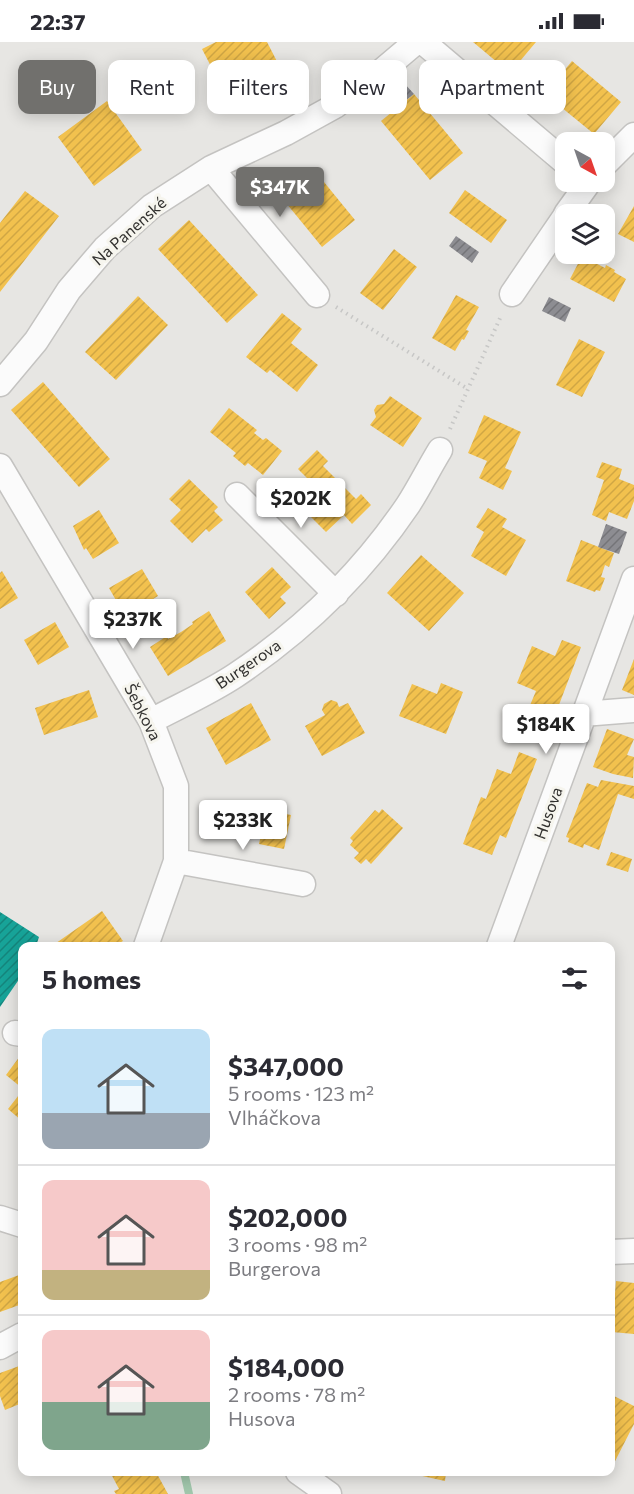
<!DOCTYPE html>
<html lang="en">
<head>
<meta charset="utf-8">
<style>
  body { margin:0; font-family:Commissioner,sans-serif; background:#f7f7f7; color:#2b2b33; height:100vh; display:flex; flex-direction:column; font-size:22px; white-space:nowrap }
  * { box-sizing:border-box; margin:0 }
  p { font-size:20px; color:#7c7c81 }
  .icon { flex:none; width:33px; height:33px; fill:none; stroke:currentColor; stroke-width:2; stroke-linecap:round; stroke-linejoin:round }
  .map { position:relative; flex:1; overflow:hidden }
  .sheet { position:absolute; left:18px; top:900px; width:597px; height:534px; display:flex; flex-direction:column; background:#fff; border-radius:12px; box-shadow:0 3px 15px #0003 }
  .sheet>* { flex:none }
  .banner { position:absolute; left:18px; top:18px; width:598px; height:54px; display:flex; gap:12px }
  .needle { width:39px; rotate:140deg }
  .controls { position:absolute; left:555px; top:90px; display:grid; gap:12px }
  .controls a { display:grid; place-items:center; width:60px; height:60px; border-radius:12px; background:#fff; box-shadow:0 3px 15px #0003; font-size:30px }
  .price { position:absolute; translate:-50% -51px; padding:0 14px; border-radius:6px; background:#fff; color:#222; font-size:20px; line-height:39px; filter:drop-shadow(0 2px 3px #0008) }
  .price::after { content:''; position:absolute; left:50%; top:36px; width:18px; height:14px; margin-left:-9px; background:inherit; clip-path:polygon(0 0,100% 0,50% 100%) }
  .price.current { background:#71706d; color:#fff }
  ul { padding:0; list-style:none }
  li { display:flex; align-items:center; gap:18px; height:150px; padding:0 24px }
  li+li { border-top:2px solid #e1e1e2 }
  li span { display:grid; place-items:center; flex:none; width:168px; height:120px; border-radius:12px; color:#555 }
  li>.icon { margin-inline-start:auto }
  span .icon { width:72px; height:72px; fill:#fffc; stroke-width:1 }
  li b { font-size:26px }
  h2 { display:flex; justify-content:space-between; align-items:center; height:72px; padding:0 24px; font-size:26px }
  .pill { padding:0 21px; border-radius:12px; background:#fff; box-shadow:0 3px 15px #0003; font-size:21px; line-height:54px }
  .pill.current { background:#71706d; color:#fff }
  .status { display:flex; justify-content:space-between; align-items:center; height:42px; padding:0 30px; background:#fff; direction:ltr }
  .status svg { height:16px; fill:currentColor }
  .map>svg:first-child { display:block }
  .homes { fill:url(#homes-hatch) }
  .public { fill:url(#public-hatch) }
  .industry { fill:url(#industry-hatch) }
  .lines { fill:none; stroke-linecap:round; stroke-linejoin:round }
  .stream { stroke:#a1c7ac; stroke-width:8 }
  .street-casing { stroke:#c4c3c1; stroke-width:27 }
  .path { stroke:#c7c7c6; stroke-width:4; stroke-dasharray:1.5 4.5; stroke-linecap:butt }
  .street { stroke:#fbfbfb; stroke-width:24 }
  .labels { text-anchor:middle; stroke-width:6; stroke-linejoin:round; paint-order:stroke }
  .street-label { font-size:16px; fill:#31302e; stroke:#f6f5ee }
</style>
</head>
<body>
<div class="status"><b>22:37</b><svg viewBox="0 0 49 12"><path d="M0 12V9h3v3zM5 12V6h3v6zM10 12V3h3v9zM15 12V0h3v12zM26 1h20v11H26zM47 4h2v5h-2z"/></svg></div>
<div class="map">
<svg width="634" height="1452" viewBox="0 0 634 1452">
  <defs>
    <pattern id="homes-hatch" width="6" height="6" patternUnits="userSpaceOnUse" patternTransform="scale(1.5)"><rect width="6" height="6" fill="#f2c14e"/><path d="M-1 1l2-2M0 6l6-6M5 7l2-2" fill="none" stroke="#d0a644"/></pattern>
    <pattern id="public-hatch" width="6" height="6" patternUnits="userSpaceOnUse" patternTransform="scale(1.5)"><rect width="6" height="6" fill="#17a398"/><path d="M-1 1l2-2M0 6l6-6M5 7l2-2" fill="none" stroke="#15857c"/></pattern>
    <pattern id="industry-hatch" width="6" height="6" patternUnits="userSpaceOnUse" patternTransform="scale(1.5)"><rect width="6" height="6" fill="#8d8d92"/><path d="M-1 1l2-2M0 6l6-6M5 7l2-2" fill="none" stroke="#747478"/></pattern>
  </defs>
  <rect width="100%" height="100%" fill="#e7e6e3"/>
  <path class="homes" d="M 216,0 L 267,0 L 284,33 L 230,61 L 202,7 Z
    M 473,0 L 536,0 L 510,31 Z
    M 572,19 L 621,60 L 594,92 L 545,52 Z
    M 414,52 L 463,111 L 430,138 L 381,79 Z
    M 107,59 L 142,108 L 94,144 L 58,95 Z
    M 315,129 L 355,178 L 322,205 L 282,156 Z
    M 465,148 L 507,178 L 491,201 L 449,171 Z
    M 25,149 L 59,174 L 0,250 L 0,181 Z
    M 634,164 L 634,200 L 618,192 Z
    M 189,178 L 258,253 L 227,281 L 158,207 Z
    M 394,207 L 417,225 L 383,268 L 360,251 Z
    M 582,214 L 605,226 L 606,223 L 615,228 L 614,230 L 626,237 L 614,260 L 570,237 Z
    M 456,253 L 479,265 L 466,288 L 469,289 L 464,298 L 462,297 L 455,309 L 432,296 Z
    M 138,254 L 168,283 L 116,338 L 85,310 Z
    M 282,271 L 302,287 L 291,301 L 318,323 L 297,350 L 270,328 L 267,331 L 246,315 Z
    M 579,297 L 605,310 L 582,355 L 556,343 Z
    M 43,340 L 110,417 L 79,445 L 11,368 Z
    M 390,354 L 422,376 L 403,405 L 370,383 L 376,375 L 374,368 L 377,363 L 384,362 Z
    M 229,366 L 257,388 L 254,391 L 263,398 L 266,396 L 282,409 L 263,433 L 248,421 L 245,424 L 233,414 L 236,411 L 210,390 Z
    M 484,373 L 521,390 L 505,426 L 512,429 L 503,448 L 479,436 L 487,419 L 468,411 Z
    M 317,408 L 328,419 L 323,424 L 356,457 L 361,452 L 371,463 L 352,482 L 344,473 L 326,490 L 289,453 L 307,436 L 298,427 Z
    M 602,420 L 622,427 L 619,437 L 634,443 L 634,459 L 627,477 L 609,470 L 606,479 L 592,473 L 604,438 L 596,435 Z
    M 189,437 L 218,465 L 214,469 L 223,478 L 209,490 L 206,487 L 192,501 L 170,479 L 181,468 L 169,457 Z
    M 488,466 L 507,477 L 502,485 L 526,498 L 506,534 L 471,514 L 484,490 L 476,485 Z
    M 99,468 L 119,501 L 93,517 L 86,506 L 84,508 L 73,484 Z
    M 581,498 L 614,511 L 609,525 L 605,523 L 601,535 L 605,536 L 600,549 L 596,548 L 595,550 L 566,539 Z
    M 421,513 L 464,551 L 429,589 L 387,551 Z
    M 272,525 L 291,545 L 280,555 L 286,561 L 269,577 L 245,550 Z
    M 142,527 L 158,554 L 125,574 L 109,546 Z
    M 2,529 L 18,556 L 0,567 L 0,531 Z
    M 209,569 L 226,599 L 168,634 L 150,605 L 167,594 L 168,597 L 181,590 L 193,582 L 192,580 Z
    M 55,580 L 69,605 L 38,623 L 24,598 Z
    M 562,598 L 581,605 L 554,676 L 528,668 L 536,649 L 517,641 L 532,604 L 555,614 Z
    M 634,617 L 634,653 L 622,648 Z
    M 441,641 L 463,650 L 446,692 L 399,674 L 412,642 L 437,652 Z
    M 89,648 L 98,675 L 44,693 L 35,666 Z
    M 331,658 L 337,660 L 339,665 L 348,661 L 365,691 L 322,714 L 305,684 L 325,673 L 322,668 L 324,662 Z
    M 251,661 L 271,698 L 226,723 L 206,686 Z
    M 607,687 L 634,697 L 627,713 L 634,715 L 633,736 L 613,732 L 593,725 Z
    M 519,710 L 537,717 L 506,796 L 500,793 L 492,813 L 463,802 L 481,755 L 486,757 L 497,727 L 511,732 Z
    M 601,738 L 634,744 L 634,757 L 618,752 L 599,808 L 584,802 L 583,806 L 568,800 L 569,796 L 566,795 L 587,741 L 598,745 Z
    M 382,767 L 403,786 L 371,822 L 366,817 L 361,822 L 354,816 L 359,811 L 350,803 L 353,799 L 350,796 L 375,768 L 379,771 Z
    M 266,768 L 291,773 L 284,807 L 259,802 Z
    M 611,810 L 632,817 L 628,830 L 606,823 Z
    M 102,869 L 123,899 L 114,904 L 54,904 L 53,903 L 59,899 Z
    M 20,1014 L 22,1016 L 22,1046 L 6,1033 Z
    M 22,1049 L 22,1079 L 8,1067 Z
    M 22,1232 L 22,1262 L 0,1270 L 0,1240 Z
    M 616,1239 L 634,1241 L 634,1292 L 612,1290 Z
    M 22,1323 L 22,1361 L 5,1368 L 0,1354 L 0,1331 Z
    M 614,1354 L 634,1364 L 634,1382 L 610,1429 L 610,1361 Z
    M 110,1430 L 156,1430 L 168,1452 L 116,1452 L 114,1449 L 119,1447 Z
    M 404,1430 L 446,1430 L 445,1439 Z"/>
  <path class="public" d="M 0,870 L 39,895 L 36,904 L 22,904 L 22,933 L 0,965 Z"/>
  <path class="industry" d="M 404,41 L 414,52 L 396,66 L 387,55 Z
    M 456,194 L 479,210 L 472,221 L 449,204 Z
    M 549,255 L 571,266 L 565,280 L 542,269 Z
    M 606,482 L 627,490 L 619,512 L 598,505 Z"/>
  <g class="lines">
    <path class="stream" d="M 184,1430 L 189,1452"/>
    <g class="street-casing">
      <path id="street" d="M 423,0 L 566,121
        M 604,123 L 634,93
        M 211,126 L 317,253
        M 566,172 L 589,140
        M 512,252 L 566,173
        M 0,342 L 36,299 L 69,248 L 105,206 L 152,164 L 211,126 L 286,91 L 335,64 L 377,33 L 416,0
        M 0,424 L 151,679 L 176,744 L 176,819 L 146,904
        M 237,453 L 336,552
        M 583,672 L 634,668
        M 151,679 C 179,664 209,651 236,633 C 303,588 362,531 408,463 C 419,446 429,426 440,408
        M 176,819 L 303,842
        M 499,904 L 634,537
        M 15,991 L 22,992
        M 0,1176 L 22,1183
        M 610,1210 L 634,1209
        M 0,1305 L 22,1293
        M 298,1430 L 329,1452"/>
    </g>
    <path class="path" d="M 336,265 L 468,347
      M 450,387 L 501,274"/>
    <use href="#street" class="street"/>
  </g>
  <g class="labels">
    <g class="street-label">
      <text transform="translate(129 189) rotate(-42)" y="6">Na Panenské</text>
      <text transform="translate(248 622) rotate(-34)" y="6">Burgerova</text>
      <text transform="translate(143 670) rotate(63)" y="6">Šebkova</text>
      <text transform="translate(548 771) rotate(-70)" y="6">Husova</text>
    </g>
  </g>
</svg>
<div class="controls">
<a><svg class="needle" viewBox="-14 -14 28 28"><path d="M0-13l5 13h-10z" fill="#e53935"/><path d="M0 13l5-13h-10z" fill="#7c7c81"/></svg></a>
<a><svg class="icon" aria-label="layers" viewBox="0 0 24 24"><path d="M12 4l9 5-9 5-9-5zM3 14l9 5 9-5"/></svg></a>
</div>
<b class="price current" style="left:280px;top:176px">$347K</b>
<b class="price" style="left:301px;top:487px">$202K</b>
<b class="price" style="left:133px;top:608px">$237K</b>
<b class="price" style="left:546px;top:713px">$184K</b>
<b class="price" style="left:243px;top:809px">$233K</b>
<div class="banner">
<a class="pill current">Buy</a>
<a class="pill">Rent</a>
<a class="pill">Filters</a>
<a class="pill">New</a>
<a class="pill">Apartment</a>
</div>
<section class="sheet">
<h2>5 homes<svg class="icon" aria-label="filters" viewBox="0 0 24 24"><path d="M4 7h16M4 17h16"/><circle cx="9" cy="7" r="2"/><circle cx="15" cy="17" r="2"/></svg></h2>
<ul>
<li><span style="background:linear-gradient(#bfe0f5 70%,#9aa5b1 0)"><svg class="icon" aria-label="home" viewBox="0 0 24 24"><path d="M3 11l9-7 9 7M6 9v11h12V9"/></svg></span><div><b>$347,000</b><p>5 rooms · 123 m²</p><p>Vlháčkova</p></div></li>
<li><span style="background:linear-gradient(#f6c9c9 75%,#c2b280 0)"><svg class="icon" aria-label="home" viewBox="0 0 24 24"><path d="M3 11l9-7 9 7M6 9v11h12V9"/></svg></span><div><b>$202,000</b><p>3 rooms · 98 m²</p><p>Burgerova</p></div></li>
<li><span style="background:linear-gradient(#f6c9c9 60%,#7fa58c 0)"><svg class="icon" aria-label="home" viewBox="0 0 24 24"><path d="M3 11l9-7 9 7M6 9v11h12V9"/></svg></span><div><b>$184,000</b><p>2 rooms · 78 m²</p><p>Husova</p></div></li>
</ul>
</section>
</div>
</body>
</html>
